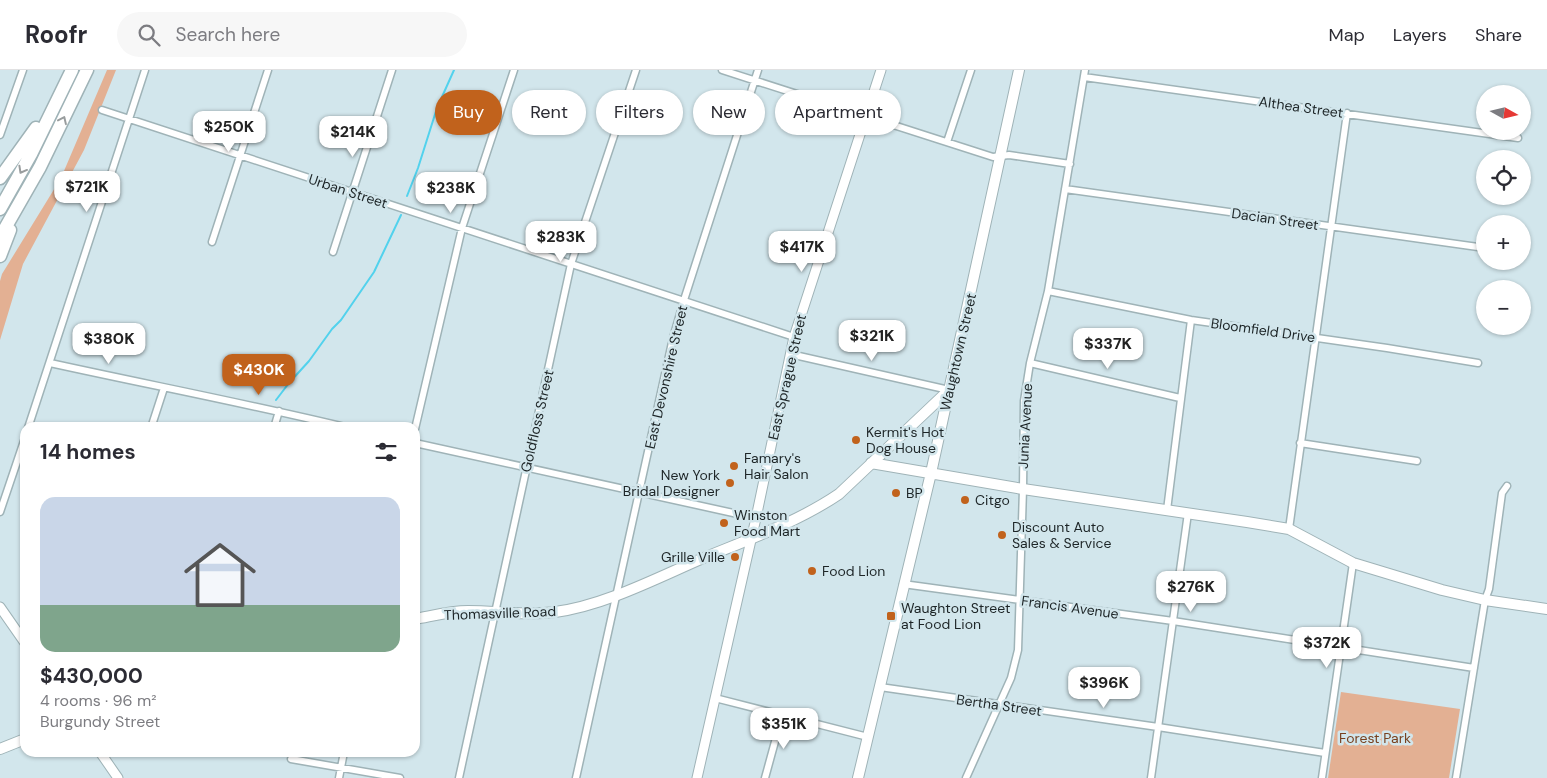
<!DOCTYPE html>
<html lang="en">
<head>
<meta charset="utf-8">
<style>
  body { margin:0; font-family:"DM Sans",sans-serif; background:#f7f7f7; color:#2b2b33; height:100vh; display:flex; flex-direction:column; font-size:19px; white-space:nowrap }
  * { box-sizing:border-box; margin:0 }
  p { font-size:16px; color:#7c7c81 }
  .icon { flex:none; width:28px; height:28px; fill:none; stroke:currentColor; stroke-width:2; stroke-linecap:round; stroke-linejoin:round }
  .map { position:relative; flex:1; overflow:hidden }
  .details { position:absolute; left:20px; top:352px; width:400px; height:335px; display:flex; flex-direction:column; background:#fff; border-radius:15px; box-shadow:0 1px 4px #0004 }
  .details>* { flex:none }
  .guide { position:absolute; left:435px; top:20px; width:475px; height:45px; display:flex; gap:10px }
  .needle { width:32px; rotate:98deg }
  .controls { position:absolute; left:1476px; top:15px; display:grid; gap:10px }
  .controls a { display:grid; place-items:center; width:55px; height:55px; border-radius:50%; background:#fff; box-shadow:0 1px 4px #0004; font-size:25px }
  .price { position:absolute; translate:-50% -42px; padding:0 11px; border-radius:10px; background:#fff; color:#222; font-size:16px; line-height:32px; filter:drop-shadow(0 1px 2px #0008) }
  .price::after { content:''; position:absolute; left:50%; top:30px; width:15px; height:11px; margin-left:-8px; background:inherit; clip-path:polygon(0 0,100% 0,50% 100%) }
  .price.current { background:#c1621c; color:#fff }
  ul { padding:0; list-style:none }
  li { display:grid; align-content:center; gap:10px; height:265px; padding:0 20px }
  li+li { border-top:1px solid #e1e1e2 }
  li span { display:grid; place-items:center; height:155px; border-radius:15px; color:#555 }
  li>.icon { margin-inline-start:auto }
  span .icon { width:90px; height:90px; fill:#fffc; stroke-width:1 }
  li b { font-size:21px }
  h2 { display:flex; justify-content:space-between; align-items:center; height:60px; padding:0 20px; font-size:21px }
  .pill { padding:0 18px; border-radius:22px; background:#fff; box-shadow:0 1px 4px #0004; font-size:18px; line-height:45px }
  .pill.current { background:#c1621c; color:#fff }
  header { display:flex; align-items:center; gap:30px; box-sizing:border-box; height:70px; padding:0 25px; background:#fff; border-bottom:1px solid #e1e1e2 }
  header strong { font-size:24px }
  nav { display:flex; gap:28px; margin-inline-start:auto; font-size:18px }
  .search { width:350px; height:45px; background:#f7f7f7; display:flex; align-items:center; gap:12px; box-sizing:border-box; padding:0 18px; border-radius:28px; color:#7c7c81; font-size:19px }
  .map>svg:first-child { display:block }
  .green { fill:#e3b093 }
  .lines { fill:none; stroke-linecap:round; stroke-linejoin:round }
  .stream { stroke:#52d2ed; stroke-width:2 }
  .street-casing { stroke:#9fb3b7; stroke-width:9 }
  .secondary-casing { stroke:#9fb3b7; stroke-width:11 }
  .primary-casing { stroke:#9fb3b7; stroke-width:12 }
  .highway-casing { stroke:#9fb3b7; stroke-width:15 }
  .street { stroke:#fff; stroke-width:6 }
  .secondary { stroke:#fff; stroke-width:9 }
  .primary { stroke:#fff; stroke-width:10 }
  .highway { stroke:#fff; stroke-width:12 }
  .oneway { stroke:#999d9e }
  .poi-dot { fill:#c1621c; stroke:#d2e6ec; stroke-width:2 }
  .labels { text-anchor:middle; stroke-width:5; stroke-linejoin:round; paint-order:stroke }
  .street-label { font-size:14px; fill:#1d2527; stroke:#d2e6ec }
  .poi-label { font-size:14px; fill:#1d2527; stroke:#d2e6ec; text-anchor:start }
  .park-label { font-size:14px; fill:#77411f; stroke:#d2e6ec }
</style>
</head>
<body>
<header>
<strong>Roofr</strong>
<div class="search"><svg class="icon" aria-label="search" viewBox="0 0 24 24"><circle cx="10" cy="10" r="6"/><path d="M15 15l6 6"/></svg>Search here</div>
<nav><a>Map</a><a>Layers</a><a>Share</a></nav>
</header>
<div class="map">
<svg width="1547" height="708" viewBox="0 0 1547 708">
  <rect width="100%" height="100%" fill="#d2e6ec"/>
  <path class="green" d="M 107,0 L 116,0 L 84,80 L 23,194 L 0,270 L 0,211 L 2,204 L 61,108 Z
    M 1341,622 L 1460,639 L 1449,708 L 1328,708 Z"/>
  <g class="lines">
    <path class="stream" d="M 407,126 L 418,98 L 437,38 L 454,0
      M 276,330 L 289,313 L 309,291 L 332,259 L 341,250 L 374,202 L 401,145"/>
    <g class="street-casing">
      <path id="street" d="M 722,0 L 993,87 L 1009,85 L 1070,94
        M 1084,7 L 1518,68
        M 102,40 L 794,267
        M 0,65 L 23,0
        M 947,72 L 971,0
        M 1065,119 L 1485,178
        M 212,172 L 268,0
        M 333,182 L 392,0
        M 1048,221 L 1191,250 L 1387,278 L 1478,293
        M 790,284 L 949,320
        M 50,293 C 150,315 250,334 349,358
        M 1030,293 L 1180,328
        M 28,358 L 145,0
        M 151,358 L 164,318
        M 274,358 L 279,341
        M 415,359 L 462,158 L 514,0
        M 415,373 L 756,448
        M 1300,373 L 1417,391
        M 1167,440 L 1191,250
        M 0,442 L 25,368
        M 1289,459 L 1347,43
        M 903,514 L 1173,551 L 1474,598
        M 880,617 L 1158,657 L 1325,683
        M 715,628 L 868,667
        M 291,689 L 400,708
        M 339,708 L 344,682
        M 459,708 L 571,194 L 636,0
        M 576,708 L 673,268 L 684,230 L 758,0
        M 765,708 L 782,646
        M 966,708 L 1011,608 L 1018,580 L 1023,419 L 1024,331 L 1030,293 L 1048,221 L 1085,0
        M 1151,708 L 1188,443
        M 1322,708 L 1353,493
        M 1456,708 L 1485,530 L 1489,519 L 1502,423 L 1507,416"/>
    </g>
    <g class="secondary-casing">
      <path id="secondary" d="M 0,537 L 25,573
        M 100,682 L 118,708
        M 697,708 L 756,448 L 794,267 L 881,0"/>
    </g>
    <g class="primary-casing">
      <path id="primary" d="M 871,393 L 1023,419 L 1247,452 L 1289,459 L 1353,493 L 1442,520 L 1485,530 L 1547,539
        M 415,549 C 432,546 450,541 468,541 C 497,541 526,546 555,542 C 603,536 657,508 701,489 C 747,470 798,452 839,424 L 949,320
        M 0,679 L 25,669
        M 858,708 L 931,403 L 1019,0"/>
    </g>
    <g class="highway-casing">
      <path id="highway" d="M 0,108 L 36,58
        M 0,139 L 31,84 L 72,0
        M 0,167 L 40,97 L 87,0
        M 0,186 L 10,160"/>
    </g>
    <use href="#street" class="street"/>
    <use href="#secondary" class="secondary"/>
    <use href="#primary" class="primary"/>
    <use href="#highway" class="highway"/>
  </g>
  <defs><path id="oneway-chevron" d="M-2-3.5L2.5 0L-2 3.5" fill="none" stroke-width="1.6" stroke-linecap="round" stroke-linejoin="round" transform="scale(1.25)"/></defs>
  <g class="oneway">
    <use href="#oneway-chevron" transform="translate(63 50) rotate(-65)"/>
    <use href="#oneway-chevron" transform="translate(22 100) rotate(119)"/>
  </g>
  <g class="poi-dot">
    <circle cx="856" cy="370" r="5"/>
    <circle cx="734" cy="396" r="5"/>
    <circle cx="730" cy="413" r="5"/>
    <circle cx="896" cy="423" r="5"/>
    <circle cx="965" cy="430" r="5"/>
    <circle cx="724" cy="453" r="5"/>
    <circle cx="1002" cy="465" r="5"/>
    <circle cx="735" cy="487" r="5"/>
    <circle cx="812" cy="501" r="5"/>
    <rect x="886" y="541" width="10" height="10" rx="2.5"/>
  </g>
  <g class="labels">
    <g class="street-label">
      <text transform="translate(1301 37) rotate(8)" y="5">Althea Street</text>
      <text transform="translate(348 121) rotate(18)" y="5">Urban Street</text>
      <text transform="translate(1275 149) rotate(8)" y="5">Dacian Street</text>
      <text transform="translate(1263 260) rotate(8)" y="5">Bloomfield Drive</text>
      <text transform="translate(958 282) rotate(-77)" y="5">Waughtown Street</text>
      <text transform="translate(666 307) rotate(-77)" y="5">East Devonshire Street</text>
      <text transform="translate(787 307) rotate(-77)" y="5">East Sprague Street</text>
      <text transform="translate(537 351) rotate(-77)" y="5">Goldfloss Street</text>
      <text transform="translate(1025 356) rotate(-87)" y="5">Junia Avenue</text>
      <text transform="translate(1070 537) rotate(8)" y="5">Francis Avenue</text>
      <text transform="translate(500 543) rotate(-2)" y="5">Thomasville Road</text>
      <text transform="translate(999 635) rotate(8)" y="5">Bertha Street</text>
    </g>
    <g class="poi-label">
      <text x="866" y="367">Kermit's Hot<tspan x="866" dy="16">Dog House</tspan></text>
      <text x="744" y="393">Famary's<tspan x="744" dy="16">Hair Salon</tspan></text>
      <text x="720" y="410" text-anchor="end">New York<tspan x="720" dy="16">Bridal Designer</tspan></text>
      <text x="906" y="428">BP</text>
      <text x="975" y="435">Citgo</text>
      <text x="734" y="450">Winston<tspan x="734" dy="16">Food Mart</tspan></text>
      <text x="1012" y="462">Discount Auto<tspan x="1012" dy="16">Sales &amp; Service</tspan></text>
      <text x="725" y="492" text-anchor="end">Grille Ville</text>
      <text x="822" y="506">Food Lion</text>
      <text x="901" y="543">Waughton Street<tspan x="901" dy="16">at Food Lion</tspan></text>
    </g>
    <g class="park-label">
      <text x="1375" y="673">Forest Park</text>
    </g>
  </g>
</svg>
<div class="controls">
<a><svg class="needle" viewBox="-14 -14 28 28"><path d="M0-13l5 13h-10z" fill="#e53935"/><path d="M0 13l5-13h-10z" fill="#7c7c81"/></svg></a>
<a><svg class="icon" aria-label="locate" viewBox="0 0 24 24"><circle cx="12" cy="12" r="6"/><path d="M12 2v4M12 18v4M2 12h4M18 12h4"/></svg></a>
<a>+</a>
<a>−</a>
</div>
<b class="price" style="left:229px;top:83px">$250K</b>
<b class="price" style="left:353px;top:88px">$214K</b>
<b class="price" style="left:87px;top:143px">$721K</b>
<b class="price" style="left:451px;top:144px">$238K</b>
<b class="price" style="left:561px;top:193px">$283K</b>
<b class="price" style="left:802px;top:203px">$417K</b>
<b class="price" style="left:872px;top:292px">$321K</b>
<b class="price" style="left:109px;top:295px">$380K</b>
<b class="price" style="left:1108px;top:300px">$337K</b>
<b class="price current" style="left:259px;top:326px">$430K</b>
<b class="price" style="left:1191px;top:543px">$276K</b>
<b class="price" style="left:1327px;top:599px">$372K</b>
<b class="price" style="left:1104px;top:639px">$396K</b>
<b class="price" style="left:784px;top:680px">$351K</b>
<div class="guide">
<a class="pill current">Buy</a>
<a class="pill">Rent</a>
<a class="pill">Filters</a>
<a class="pill">New</a>
<a class="pill">Apartment</a>
</div>
<section class="details">
<h2>14 homes<svg class="icon" aria-label="filters" viewBox="0 0 24 24"><path d="M4 7h16M4 17h16"/><circle cx="9" cy="7" r="2"/><circle cx="15" cy="17" r="2"/></svg></h2>
<ul>
<li><span style="background:linear-gradient(#c9d6e8 70%,#7fa58c 0)"><svg class="icon" aria-label="home" viewBox="0 0 24 24"><path d="M3 11l9-7 9 7M6 9v11h12V9"/></svg></span><div><b>$430,000</b><p>4 rooms · 96 m²</p><p>Burgundy Street</p></div></li>
</ul>
</section>
</div>
</body>
</html>
